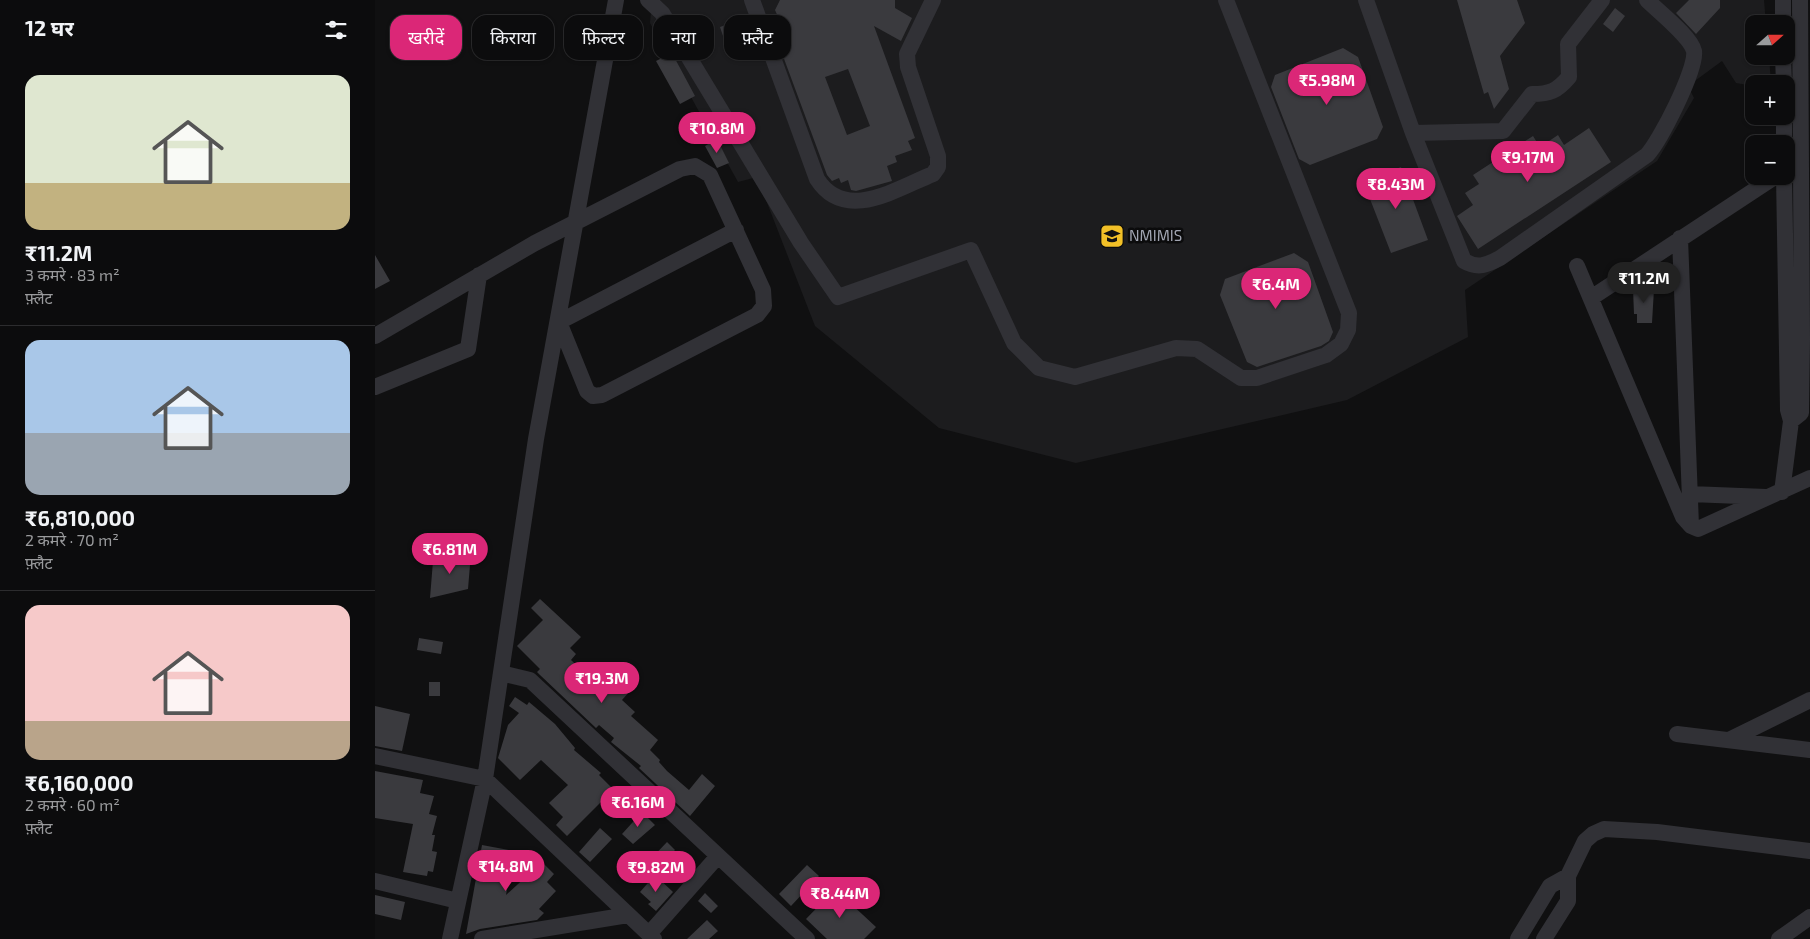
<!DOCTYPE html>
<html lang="hi">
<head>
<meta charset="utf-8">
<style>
  body { margin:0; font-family:"Exo 2","Noto Sans Devanagari",sans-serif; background:#1a1a1b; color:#f1f3f6; height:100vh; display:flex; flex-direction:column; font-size:19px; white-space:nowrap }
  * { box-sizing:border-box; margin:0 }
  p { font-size:16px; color:#9a9b9d }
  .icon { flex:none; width:28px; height:28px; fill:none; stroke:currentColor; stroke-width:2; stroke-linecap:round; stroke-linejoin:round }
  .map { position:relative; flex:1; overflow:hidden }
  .sheet { display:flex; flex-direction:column; background:#0c0c0d; width:375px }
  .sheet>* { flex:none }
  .guide { position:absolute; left:15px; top:15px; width:475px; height:45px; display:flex; gap:10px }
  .needle { width:32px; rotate:69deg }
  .controls { position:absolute; left:1370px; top:15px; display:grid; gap:10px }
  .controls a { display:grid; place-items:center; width:50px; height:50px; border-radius:10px; background:#0c0c0d; box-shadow:0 1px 4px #0004,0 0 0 1px #2c2c2e; font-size:25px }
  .price { position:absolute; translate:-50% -42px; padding:0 11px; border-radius:18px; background:#db2777; color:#fff; font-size:16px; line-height:32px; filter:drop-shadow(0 1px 2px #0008) }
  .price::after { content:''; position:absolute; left:50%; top:30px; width:15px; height:11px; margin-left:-8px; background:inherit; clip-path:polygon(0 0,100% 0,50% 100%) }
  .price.current { background:#222; color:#fff }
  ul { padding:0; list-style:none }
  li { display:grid; align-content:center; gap:10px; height:265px; padding:0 25px }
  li+li { border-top:1px solid #2c2c2e }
  li span { display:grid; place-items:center; height:155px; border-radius:15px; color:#555 }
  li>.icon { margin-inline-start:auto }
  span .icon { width:90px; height:90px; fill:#fffc; stroke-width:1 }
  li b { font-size:21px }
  h2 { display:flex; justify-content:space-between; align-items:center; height:60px; padding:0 25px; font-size:21px }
  .tag { padding:0 18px; border-radius:15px; background:#0c0c0d; box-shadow:0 1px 4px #0004,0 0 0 1px #2c2c2e; font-size:18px; line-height:45px }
  .tag.current { background:#db2777; color:#fff }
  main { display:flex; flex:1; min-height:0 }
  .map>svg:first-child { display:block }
  .built { fill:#1c1c1e }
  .building { fill:#3a3a3e; fill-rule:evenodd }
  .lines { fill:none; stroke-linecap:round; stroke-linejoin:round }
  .minor { stroke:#313136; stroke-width:16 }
  .labels { text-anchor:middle; stroke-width:5; stroke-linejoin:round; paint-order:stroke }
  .poi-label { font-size:15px; fill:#a1a5b2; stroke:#0b0b0c; text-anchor:start }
</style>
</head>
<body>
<main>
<section class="sheet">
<h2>12 घर<svg class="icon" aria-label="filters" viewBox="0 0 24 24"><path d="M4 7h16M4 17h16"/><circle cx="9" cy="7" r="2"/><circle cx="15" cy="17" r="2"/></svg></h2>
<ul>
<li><span style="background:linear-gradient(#dfe7d0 70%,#c2b280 0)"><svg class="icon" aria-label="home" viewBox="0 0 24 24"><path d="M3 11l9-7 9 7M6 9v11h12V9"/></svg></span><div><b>₹11.2M</b><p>3 कमरे · 83 m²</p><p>फ़्लैट</p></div></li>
<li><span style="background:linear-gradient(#a9c7e8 60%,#9aa5b1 0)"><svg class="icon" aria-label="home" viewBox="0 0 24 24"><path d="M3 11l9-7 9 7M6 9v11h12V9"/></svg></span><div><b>₹6,810,000</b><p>2 कमरे · 70 m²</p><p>फ़्लैट</p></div></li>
<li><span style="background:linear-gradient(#f6c9c9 75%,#b9a48a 0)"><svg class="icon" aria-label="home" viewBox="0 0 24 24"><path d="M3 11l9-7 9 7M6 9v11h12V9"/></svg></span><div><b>₹6,160,000</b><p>2 कमरे · 60 m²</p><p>फ़्लैट</p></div></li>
</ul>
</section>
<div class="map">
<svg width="1435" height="939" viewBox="0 0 1435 939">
  <rect width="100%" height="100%" fill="#101011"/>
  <path class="built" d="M 277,0 L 1389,0 L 1391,24 L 1379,24 L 1379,56 L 1394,56 L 1396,84 L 1379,84 L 1379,86 L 1361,83 L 1347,61 L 1313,86 L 1319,98 L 1282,161 L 1090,290 L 1093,337 L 972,400 L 701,463 L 564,428 L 440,326 L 382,177 L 363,182 L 275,23 Z"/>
  <path class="building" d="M 405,0 L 520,0 L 520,8 L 537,18 L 526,41 L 499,26 L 540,138 L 533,141 L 537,150 L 520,156 L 522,162 L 512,166 L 517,181 L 481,191 L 476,190 L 473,180 L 466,183 L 464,178 L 457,181 L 452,175 L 398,29 L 407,26 L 400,10 ZM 473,69 L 495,126 L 472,135 L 450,77 Z
    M 1082,0 L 1142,0 L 1150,23 L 1125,56 L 1134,89 L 1119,109 L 1113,92 L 1109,94 Z
    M 1314,0 L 1345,0 L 1345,8 L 1321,34 L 1301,13 Z
    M 1240,8 L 1250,16 L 1238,32 L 1228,24 Z
    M 367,19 L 371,31 L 349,39 L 345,27 Z
    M 968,48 L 983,57 L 1008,127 L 1002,139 L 935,165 L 924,159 L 896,87 L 900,75 Z
    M 297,53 L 320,96 L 305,104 L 281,61 Z
    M 1214,128 L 1236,162 L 1103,249 L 1082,216 L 1098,205 L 1090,193 L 1104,184 L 1098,175 L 1158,136 L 1165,147 L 1183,135 L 1189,145 Z
    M 342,139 L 354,163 L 342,168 L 330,146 Z
    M 1026,167 L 1053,240 L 1016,253 L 988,181 Z
    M 919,253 L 933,262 L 958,332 L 954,341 L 946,346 L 882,367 L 872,362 L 845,295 L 850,279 Z
    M 0,255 L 15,281 L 0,289 Z
    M 1263,287 L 1276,287 L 1276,289 L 1279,289 L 1277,323 L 1262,323 L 1262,314 L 1259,314 L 1258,289 L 1263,290 Z
    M 96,553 L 93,589 L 55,598 L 58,561 Z
    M 165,599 L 206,637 L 195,648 L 201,654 L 196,660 L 222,685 L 227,680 L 235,688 L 243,679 L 255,691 L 247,700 L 260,712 L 256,716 L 283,740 L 275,750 L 285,760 L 284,762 L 292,771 L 314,790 L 327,774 L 340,786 L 315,816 L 264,768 L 266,766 L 236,742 L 239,738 L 224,725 L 221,728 L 165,675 L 162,672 L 165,669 L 142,646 L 168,620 L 156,608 Z
    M 44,638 L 68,642 L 66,654 L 42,650 Z
    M 54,682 L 65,682 L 65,696 L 54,696 Z
    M 140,697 L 152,705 L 154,702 L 180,724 L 200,748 L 199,750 L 226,773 L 224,775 L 236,787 L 233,790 L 236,792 L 192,836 L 181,825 L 188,817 L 174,803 L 193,785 L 166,760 L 145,780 L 123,758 L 133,725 L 144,713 L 134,706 Z
    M 0,706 L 35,714 L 27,751 L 0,746 Z
    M 0,771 L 48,780 L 45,793 L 59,796 L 54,814 L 62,816 L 57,835 L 60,835 L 57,851 L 62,852 L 58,872 L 53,871 L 52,876 L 28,872 L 38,824 L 0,818 Z
    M 267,812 L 280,825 L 258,844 L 247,834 Z
    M 225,828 L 237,839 L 215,862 L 204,852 Z
    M 292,842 L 300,850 L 280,870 L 272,863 Z
    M 107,845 L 139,851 L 131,895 L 167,862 L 179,874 L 172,882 L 181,891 L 164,909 L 169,913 L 162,920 L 105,929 L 91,934 Z
    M 432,865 L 444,876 L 416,906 L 404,894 Z
    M 280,875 L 298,892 L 281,911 L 273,904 L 276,902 L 265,892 Z
    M 460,889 L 501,927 L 489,939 L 452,939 L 431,919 Z
    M 330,893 L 343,906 L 336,913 L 323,901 Z
    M 0,895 L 30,902 L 26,920 L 0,914 Z
    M 332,920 L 343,931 L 334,939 L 312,939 Z"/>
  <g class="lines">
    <path class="minor" d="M 273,0 L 287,13 L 426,243 L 463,297 L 596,250 L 639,343 L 664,368 L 700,377 L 801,348 L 822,349 L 866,378 L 882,378 L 951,355 L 966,344 L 973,330 L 974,313 L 851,0
      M 377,0 L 442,179 C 470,223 521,189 558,174 L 563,167 L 563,156 L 533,67 L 532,54 L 558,0
      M 991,0 L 1038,133 L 1128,131 L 1157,94 C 1175,94 1182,91 1194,77 L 1193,44 L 1227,0
      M 1408,0 L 1408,24
      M 1408,56 L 1409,84
      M 1409,116 L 1409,144
      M 1038,133 L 1089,261 C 1103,269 1112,265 1125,258 L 1272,155 C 1285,141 1322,69 1319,51 C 1316,37 1283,11 1272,0
      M 1305,238 L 1316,526
      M 1202,266 L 1308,517 L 1316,526 L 1323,529 L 1435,478
      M 1216,298 L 1401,176
      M 0,336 L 160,243 L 305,169 L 320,166 L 335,175 L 388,290 L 389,306 L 382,315 L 227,395 L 218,396 L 212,391 L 184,322 L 361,230
      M 0,387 L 93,349 L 104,275
      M 1416,421 L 1426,413 L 1427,339 L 1425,0
      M 1407,492 L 1416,421 L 1413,410 L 1409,176
      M 1315,494 L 1391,497
      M 126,673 L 155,680 L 432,939
      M 1302,734 L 1435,750
      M 1354,740 L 1435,700
      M 0,756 L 110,779 L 279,939
      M 0,881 L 83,901
      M 274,934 L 343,856
      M 75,939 L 110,779 L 161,439 L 241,0
      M 107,939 L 253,915
      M 1143,939 L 1175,886 L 1193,876
      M 1169,939 L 1193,901 L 1193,876 L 1210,841 L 1218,834 L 1229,829 L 1282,832 L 1435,851
      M 1404,939 L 1435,917"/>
  </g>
  <defs>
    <g id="university-square" transform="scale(1.25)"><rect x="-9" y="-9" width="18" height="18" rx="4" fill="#f2c027" stroke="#0b0b0c"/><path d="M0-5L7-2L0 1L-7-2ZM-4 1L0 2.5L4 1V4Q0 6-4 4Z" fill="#111"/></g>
  </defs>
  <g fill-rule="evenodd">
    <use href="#university-square" x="737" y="236"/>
  </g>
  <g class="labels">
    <g class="poi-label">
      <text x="754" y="241">NMIMIS</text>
    </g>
  </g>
</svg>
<div class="controls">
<a><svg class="needle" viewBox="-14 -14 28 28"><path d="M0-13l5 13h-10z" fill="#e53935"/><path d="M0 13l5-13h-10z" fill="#9a9b9d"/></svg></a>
<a>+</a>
<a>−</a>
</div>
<b class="price" style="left:952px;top:106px">₹5.98M</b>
<b class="price" style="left:342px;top:154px">₹10.8M</b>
<b class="price" style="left:1153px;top:183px">₹9.17M</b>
<b class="price" style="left:1021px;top:210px">₹8.43M</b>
<b class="price current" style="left:1269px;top:304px">₹11.2M</b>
<b class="price" style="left:901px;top:310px">₹6.4M</b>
<b class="price" style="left:75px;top:575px">₹6.81M</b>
<b class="price" style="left:227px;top:704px">₹19.3M</b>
<b class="price" style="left:263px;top:828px">₹6.16M</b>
<b class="price" style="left:131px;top:892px">₹14.8M</b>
<b class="price" style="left:281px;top:893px">₹9.82M</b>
<b class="price" style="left:465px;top:919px">₹8.44M</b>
<div class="guide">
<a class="tag current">खरीदें</a>
<a class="tag">किराया</a>
<a class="tag">फ़िल्टर</a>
<a class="tag">नया</a>
<a class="tag">फ़्लैट</a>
</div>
</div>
</main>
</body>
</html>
